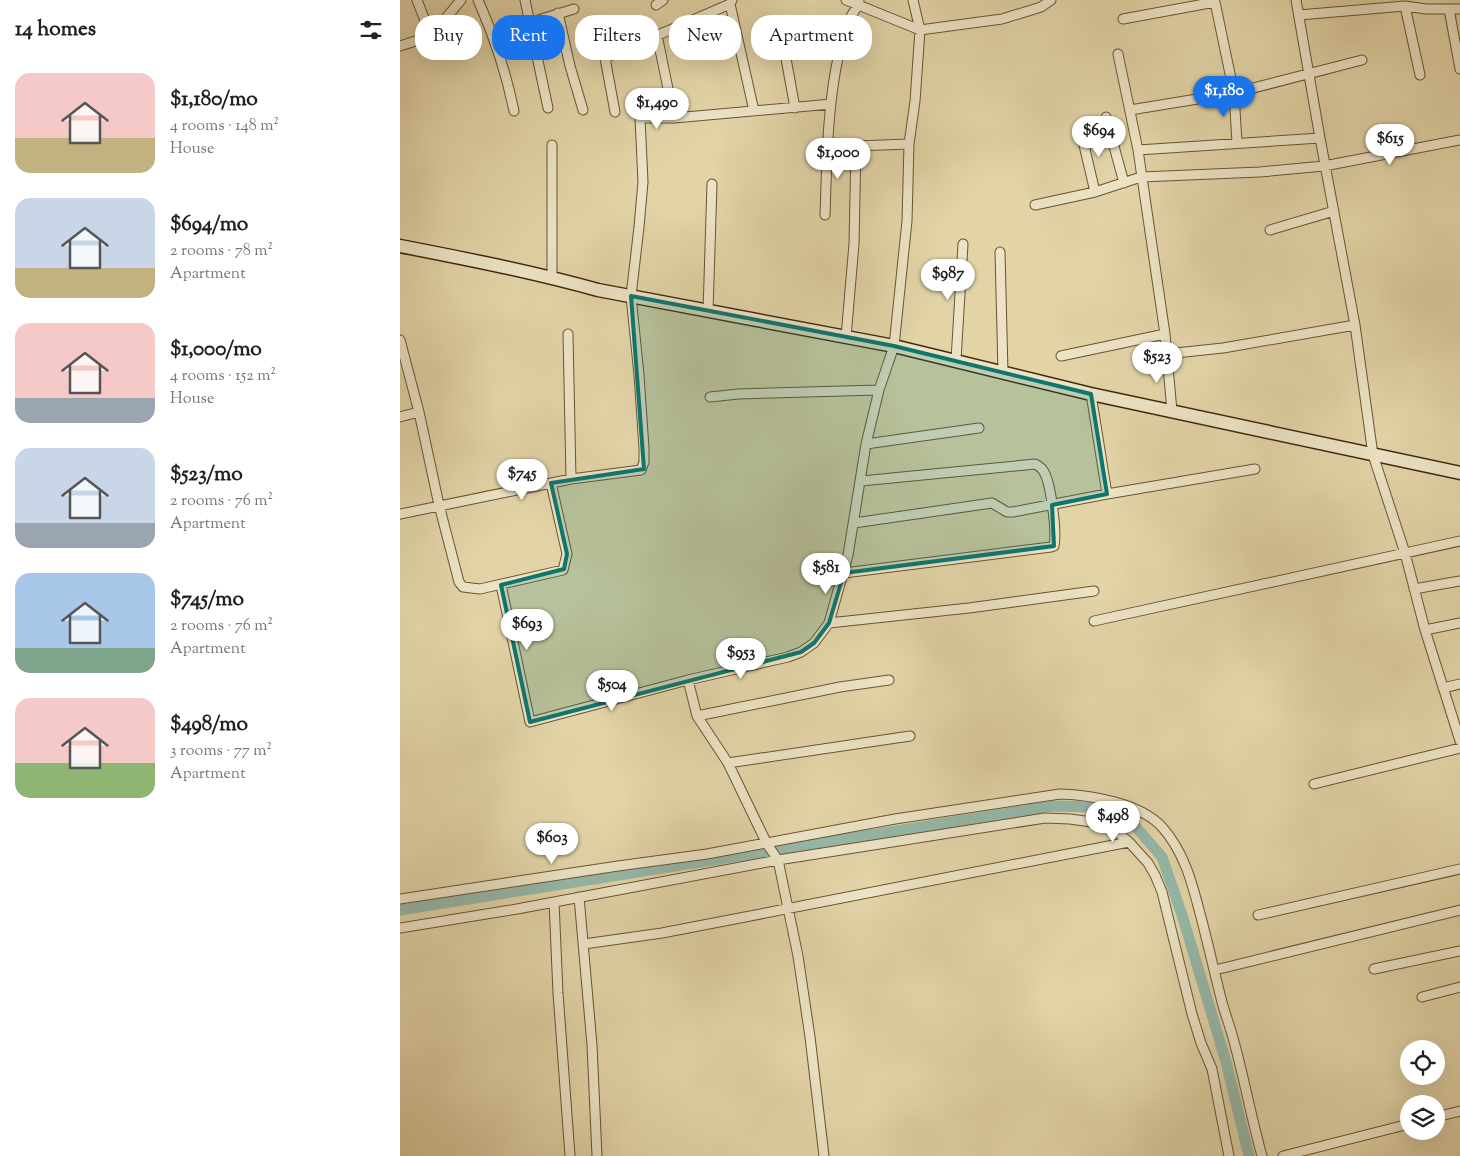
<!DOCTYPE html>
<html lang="en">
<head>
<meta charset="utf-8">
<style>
  body { margin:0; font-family:"Sorts Mill Goudy",serif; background:#f2f2f2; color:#202124; height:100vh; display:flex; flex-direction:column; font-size:19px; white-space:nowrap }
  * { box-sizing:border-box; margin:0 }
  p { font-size:16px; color:#757577 }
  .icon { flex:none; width:28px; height:28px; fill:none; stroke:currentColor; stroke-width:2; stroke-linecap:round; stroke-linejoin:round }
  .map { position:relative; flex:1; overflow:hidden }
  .details { display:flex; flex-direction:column; background:#fff; width:400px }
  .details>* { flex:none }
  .hud { position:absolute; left:15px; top:15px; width:475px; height:45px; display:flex; gap:10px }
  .buttons { position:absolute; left:1000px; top:1040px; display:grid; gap:10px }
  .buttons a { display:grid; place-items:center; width:45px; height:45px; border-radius:50%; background:#fff; box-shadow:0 5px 20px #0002; font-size:25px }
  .price { position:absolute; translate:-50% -42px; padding:0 11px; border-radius:18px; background:#fff; color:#222; font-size:16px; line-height:32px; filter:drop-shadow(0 1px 2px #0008) }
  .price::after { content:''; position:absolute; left:50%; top:30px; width:15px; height:11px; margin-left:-8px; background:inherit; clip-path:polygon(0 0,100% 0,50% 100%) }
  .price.selected { background:#1a73e8; color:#fff }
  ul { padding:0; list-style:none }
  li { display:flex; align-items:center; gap:15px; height:125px; padding:0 15px }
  li span { display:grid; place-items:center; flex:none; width:140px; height:100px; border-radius:15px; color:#555 }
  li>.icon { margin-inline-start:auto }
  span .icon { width:60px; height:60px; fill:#fffc; stroke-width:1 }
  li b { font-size:21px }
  h2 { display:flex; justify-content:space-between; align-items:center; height:60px; padding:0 15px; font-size:21px }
  .chip { padding:0 18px; border-radius:20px; background:#fff; box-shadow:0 5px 20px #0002; font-size:18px; line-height:45px }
  .chip.selected { background:#1a73e8; color:#fff }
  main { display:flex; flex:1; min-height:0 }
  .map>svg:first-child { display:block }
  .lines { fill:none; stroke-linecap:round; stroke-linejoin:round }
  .canal { stroke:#95b8aa; stroke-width:11 }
  .street-casing { stroke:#69542f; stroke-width:11 }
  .secondary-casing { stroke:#412907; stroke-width:15 }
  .street { stroke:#ece3c6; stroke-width:9 }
  .secondary { stroke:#ece3c6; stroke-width:12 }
  .marked { fill:#0f766e; fill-opacity:0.2; stroke:#0f766e; stroke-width:4; stroke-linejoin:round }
</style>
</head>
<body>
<main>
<section class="details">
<h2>14 homes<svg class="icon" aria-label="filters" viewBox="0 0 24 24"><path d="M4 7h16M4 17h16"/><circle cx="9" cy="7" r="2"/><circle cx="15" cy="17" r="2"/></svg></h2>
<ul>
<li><span style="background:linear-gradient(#f6c9c9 65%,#c2b280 0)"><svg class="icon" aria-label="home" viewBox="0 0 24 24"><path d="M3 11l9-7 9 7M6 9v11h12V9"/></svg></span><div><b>$1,180/mo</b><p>4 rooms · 148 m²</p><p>House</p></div></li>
<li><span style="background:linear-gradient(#c9d6e8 70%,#c2b280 0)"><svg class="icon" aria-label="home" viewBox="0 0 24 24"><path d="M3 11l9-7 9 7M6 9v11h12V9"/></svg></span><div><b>$694/mo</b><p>2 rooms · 78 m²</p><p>Apartment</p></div></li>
<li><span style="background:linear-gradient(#f6c9c9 75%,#9aa5b1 0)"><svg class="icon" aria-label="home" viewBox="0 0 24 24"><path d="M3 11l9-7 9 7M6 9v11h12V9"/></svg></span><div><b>$1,000/mo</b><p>4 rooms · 152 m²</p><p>House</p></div></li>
<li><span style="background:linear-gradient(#c9d6e8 75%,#9aa5b1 0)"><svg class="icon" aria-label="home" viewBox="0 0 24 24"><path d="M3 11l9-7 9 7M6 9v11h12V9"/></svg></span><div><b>$523/mo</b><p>2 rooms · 76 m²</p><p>Apartment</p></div></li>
<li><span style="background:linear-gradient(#a9c7e8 75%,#7fa58c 0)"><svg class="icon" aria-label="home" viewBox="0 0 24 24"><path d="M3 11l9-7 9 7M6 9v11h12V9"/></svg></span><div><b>$745/mo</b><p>2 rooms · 76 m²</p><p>Apartment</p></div></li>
<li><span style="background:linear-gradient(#f6c9c9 65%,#8fb573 0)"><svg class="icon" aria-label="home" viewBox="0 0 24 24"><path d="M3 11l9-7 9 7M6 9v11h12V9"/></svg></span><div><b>$498/mo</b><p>3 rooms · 77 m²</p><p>Apartment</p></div></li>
</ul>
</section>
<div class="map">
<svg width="1060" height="1156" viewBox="0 0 1060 1156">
  <rect width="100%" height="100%" fill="#e2d4a7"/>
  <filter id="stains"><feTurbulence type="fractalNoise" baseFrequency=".004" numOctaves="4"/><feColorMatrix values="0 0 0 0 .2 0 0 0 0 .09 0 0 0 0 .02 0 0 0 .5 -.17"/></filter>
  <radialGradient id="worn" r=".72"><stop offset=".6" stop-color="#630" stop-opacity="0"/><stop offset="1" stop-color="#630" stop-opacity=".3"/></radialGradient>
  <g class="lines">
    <path class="canal" d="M 0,910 L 653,806 L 694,807 L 736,827 L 762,857 L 783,918 L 826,1062 L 849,1156"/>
    <g class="street-casing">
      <path id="street" d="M 17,0 L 31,36
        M 78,0 C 94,36 106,72 114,111
        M 125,0 L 148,108
        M 446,0 L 520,30 L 602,19 L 641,7 L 651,0
        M 330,4 L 354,111
        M 256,5 L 263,0
        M 1005,6 L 1020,75
        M 1049,9 L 1060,69
        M 158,13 L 170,66 L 183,110
        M 899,15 L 1005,6 L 1026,9 L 1060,9
        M 723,19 L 815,2 L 834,93 L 837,143
        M 93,34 L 174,9
        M 257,35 L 274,118
        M 0,46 L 31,36 L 61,0
        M 385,53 L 395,108
        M 718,54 L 738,150 L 765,334 L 772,411
        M 730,110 L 834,93 L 962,60
        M 215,112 L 205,58 L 330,4 L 332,0
        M 706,117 L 724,183
        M 680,128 L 695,192
        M 920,138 L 955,325 L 973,455 L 1005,553 L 1025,630 L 1060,741
        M 427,145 L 456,146 L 509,144
        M 738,150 L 920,138 L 896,0
        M 635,205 L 695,192 L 741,177 L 860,172 L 924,166 L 1060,140
        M 425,215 C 427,161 427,107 439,53 C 442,41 446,24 453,13 C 456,8 459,7 459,0
        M 870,230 L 934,211
        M 600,252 L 603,373
        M 152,277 L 152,145
        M 308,312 L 312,184
        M 168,334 L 171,479
        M 446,337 L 454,244 L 456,146
        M 0,340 L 19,412 L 39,505 L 59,582 L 63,587 L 80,589 L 163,570 L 167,554 L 151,483
        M 766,354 L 823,348 L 955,325
        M 661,356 L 765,334
        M 556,360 L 563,244
        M 691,394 L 707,494
        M 310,397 L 338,394 L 479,390
        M 0,417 L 19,412
        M 466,444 L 579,428
        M 0,514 L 171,479 L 241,470 L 244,462 L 244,448 L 239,375 L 231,296 L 239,227 L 243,182 L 240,118 L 274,118 L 431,104
        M 454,523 L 592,503 L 607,512 L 613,512 L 707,494 L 855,469
        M 444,573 L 651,547 L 654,546 C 657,532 651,484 644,472 C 642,468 639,466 635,464 L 461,481
        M 101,585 L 130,722 L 288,680 L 388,657 L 401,652 L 414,643 L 429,623 L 448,555 L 466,444 L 479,390 L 494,346 L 507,221 L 509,144 L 515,101 L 520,30 L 513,0
        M 1014,589 L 1060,581
        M 694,621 L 1060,541
        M 429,623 L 569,608 L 694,591
        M 1025,630 L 1060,623
        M 288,680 L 297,716 L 328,763 L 367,844 L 378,860 L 398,956 L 410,1037 L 424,1156
        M 1043,688 L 1060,684
        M 297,716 L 440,687 L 489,680
        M 328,763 L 510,736
        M 914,784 L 1060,748
        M 179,897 L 192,1045 L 197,1156
        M 0,899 L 218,866 L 307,854 L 495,819 L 660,794 C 691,795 740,803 762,827 C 786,854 793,887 802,921 C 809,948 815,975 822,1002 C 825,1014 830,1026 833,1038 C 844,1077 851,1117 862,1156
        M 154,902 L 158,993 L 170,1156
        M 858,915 L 1060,869
        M 0,928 L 117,909 L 378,860 L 645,818 L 670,819 L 699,823 L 711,827 L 729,842 L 748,863 L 755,875 L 762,892 L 792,1014 L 801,1043 L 812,1069 L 829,1156
        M 184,944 L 262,933 L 345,917 L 729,842
        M 974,969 L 1060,951
        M 815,970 L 1060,910
        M 1022,997 L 1060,987
        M 1036,1117 L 1060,1111
        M 883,1156 L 1009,1124"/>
    </g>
    <g class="secondary-casing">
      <path id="secondary" d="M 0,246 C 67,259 133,272 198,290 L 494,346 L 691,394 L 1060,473"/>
    </g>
    <use href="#street" class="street"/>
    <use href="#secondary" class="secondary"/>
  </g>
  <path class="marked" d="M 231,296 L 494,346 L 691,394 L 707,494 L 652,505 L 654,546 L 444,573 L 429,623 L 414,643 L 401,652 L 130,722 L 101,585 L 164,569 L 167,554 L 151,483 L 244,469 Z"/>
  <rect width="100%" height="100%" filter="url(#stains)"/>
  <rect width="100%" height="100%" fill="url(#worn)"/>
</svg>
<div class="buttons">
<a><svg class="icon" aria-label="locate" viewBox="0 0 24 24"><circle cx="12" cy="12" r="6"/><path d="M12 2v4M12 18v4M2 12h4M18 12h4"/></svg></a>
<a><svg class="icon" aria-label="layers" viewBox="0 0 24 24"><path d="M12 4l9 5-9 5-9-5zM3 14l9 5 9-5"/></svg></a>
</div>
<b class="price selected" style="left:824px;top:118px">$1,180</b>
<b class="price" style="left:257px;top:130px">$1,490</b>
<b class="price" style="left:699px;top:158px">$694</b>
<b class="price" style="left:990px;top:166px">$615</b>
<b class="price" style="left:438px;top:180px">$1,000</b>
<b class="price" style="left:548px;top:301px">$987</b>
<b class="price" style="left:757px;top:384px">$523</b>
<b class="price" style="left:122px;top:501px">$745</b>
<b class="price" style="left:426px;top:595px">$581</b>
<b class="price" style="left:127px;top:651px">$693</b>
<b class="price" style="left:341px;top:680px">$953</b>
<b class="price" style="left:212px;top:712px">$504</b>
<b class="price" style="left:713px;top:843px">$498</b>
<b class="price" style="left:152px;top:865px">$603</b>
<div class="hud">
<a class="chip">Buy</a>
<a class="chip selected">Rent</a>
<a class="chip">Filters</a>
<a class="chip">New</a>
<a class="chip">Apartment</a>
</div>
</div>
</main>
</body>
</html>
